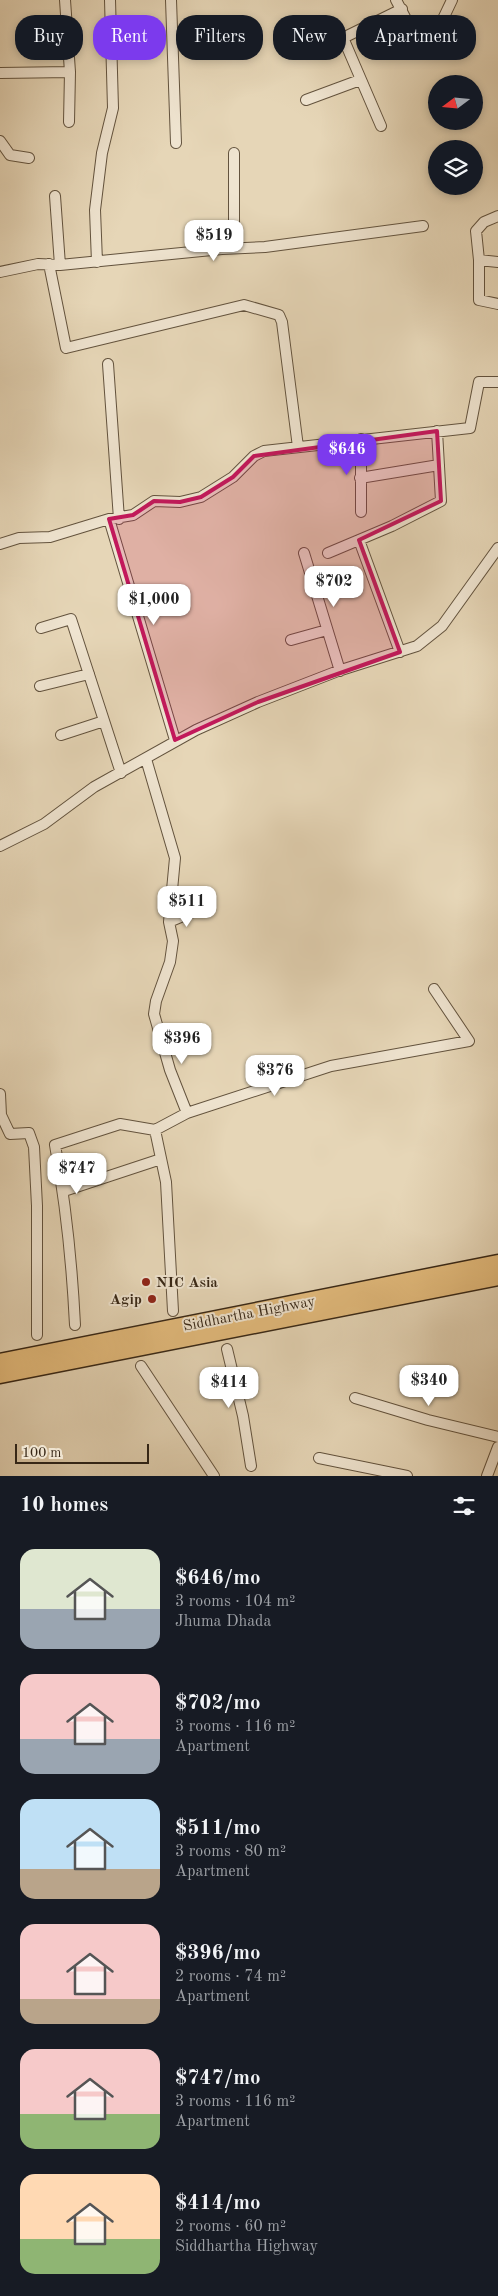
<!DOCTYPE html>
<html lang="en">
<head>
<meta charset="utf-8">
<style>
  body { margin:0; font-family:"Old Standard TT",serif; background:#20242c; color:#f1f3f6; height:100vh; display:flex; flex-direction:column; font-size:19px; white-space:nowrap }
  * { box-sizing:border-box; margin:0 }
  p { font-size:16px; color:#9ea1a6 }
  .icon { flex:none; width:28px; height:28px; fill:none; stroke:currentColor; stroke-width:2; stroke-linecap:round; stroke-linejoin:round }
  .map { position:relative; height:1476px; overflow:hidden }
  .side { display:flex; flex-direction:column; background:#171b24; flex:1 }
  .side>* { flex:none }
  .guide { position:absolute; left:15px; top:15px; width:469px; height:45px; display:flex; gap:10px }
  .needle { width:32px; rotate:254deg }
  .tools { position:absolute; left:428px; top:75px; display:grid; gap:10px }
  .tools a { display:grid; place-items:center; width:55px; height:55px; border-radius:50%; background:#171b24; box-shadow:0 2px 8px #0003; font-size:25px }
  .scale { position:absolute; left:15px; bottom:12px; width:134px; box-sizing:border-box; padding-left:5px; border:2px solid #372716; border-top:0; font-size:14px; line-height:18px; white-space:nowrap; color:#372716; -webkit-text-stroke:4px #efe4d0; paint-order:stroke }
  .price { position:absolute; translate:-50% -42px; padding:0 11px; border-radius:10px; background:#fff; color:#222; font-size:16px; line-height:32px; filter:drop-shadow(0 1px 2px #0008) }
  .price::after { content:''; position:absolute; left:50%; top:30px; width:15px; height:11px; margin-left:-8px; background:inherit; clip-path:polygon(0 0,100% 0,50% 100%) }
  .price.selected { background:#7c3aed; color:#fff }
  ul { padding:0; list-style:none }
  li { display:flex; align-items:center; gap:15px; height:125px; padding:0 20px }
  li span { display:grid; place-items:center; flex:none; width:140px; height:100px; border-radius:15px; color:#555 }
  li>.icon { margin-inline-start:auto }
  span .icon { width:60px; height:60px; fill:#fffc; stroke-width:1 }
  li b { font-size:21px }
  h2 { display:flex; justify-content:space-between; align-items:center; height:60px; padding:0 20px; font-size:21px }
  .pill { padding:0 18px; border-radius:20px; background:#171b24; box-shadow:0 2px 8px #0003; font-size:18px; line-height:45px }
  .pill.selected { background:#7c3aed; color:#fff }
  .map>svg:first-child { display:block }
  .lines { fill:none; stroke-linecap:round; stroke-linejoin:round }
  .minor-casing { stroke:#63533e; stroke-width:12 }
  .trunk-casing { stroke:#372716; stroke-width:19 }
  .minor { stroke:#efe4d0; stroke-width:10 }
  .trunk { stroke:#e3bb7c; stroke-width:16 }
  .marked { fill:#c2185b; fill-opacity:0.2; stroke:#c2185b; stroke-width:4; stroke-linejoin:round }
  .poi-dot { fill:#8f2418; stroke:#efe4d0; stroke-width:2 }
  .labels { text-anchor:middle; stroke-width:4; stroke-linejoin:round; paint-order:stroke }
  .poi-label { font-size:15px; font-weight:bold; fill:#372716; stroke:#efe4d0; text-anchor:start }
  .street-label { font-size:15px; fill:#372716; stroke:#efe4d0 }
</style>
</head>
<body>
<div class="map">
<svg width="498" height="1476" viewBox="0 0 498 1476">
  <rect width="100%" height="100%" fill="#e6d6b7"/>
  <filter id="stains"><feTurbulence type="fractalNoise" baseFrequency=".004" numOctaves="4"/><feColorMatrix values="0 0 0 0 .2 0 0 0 0 .09 0 0 0 0 .02 0 0 0 .5 -.17"/></filter>
  <radialGradient id="worn" r=".72"><stop offset=".6" stop-color="#630" stop-opacity="0"/><stop offset="1" stop-color="#630" stop-opacity=".3"/></radialGradient>
  <g class="lines">
    <g class="minor-casing">
      <path id="minor" d="M 65,0 L 70,72 L 69,122
        M 171,0 L 176,143
        M 396,0 L 406,19 L 422,27 L 435,28 L 442,21 L 452,0
        M 0,73 L 70,72
        M 306,100 L 360,80
        M 381,126 L 344,40 L 345,37 L 402,9
        M 0,141 L 10,155 L 29,158
        M 234,153 L 234,248
        M 55,196 L 60,265
        M 479,260 L 476,231 L 484,222 L 498,216
        M 97,262 L 95,210 L 102,153 L 113,108 L 110,0
        M 498,262 L 479,260 L 479,300 L 498,304
        M 49,264 L 66,348 L 244,305 L 279,315 L 282,322 L 298,447
        M 0,272 L 38,264 L 60,265 L 222,249 L 265,247 L 423,226
        M 108,364 L 119,519
        M 361,439 L 361,512
        M 360,478 L 439,465
        M 109,519 L 175,740
        M 359,540 L 400,652
        M 0,544 L 19,538 L 50,537 L 109,519 L 133,515 L 154,501 L 180,502 L 201,497 L 233,477 L 254,456 L 264,451 L 470,428 L 479,382 L 498,382
        M 304,553 L 340,671
        M 328,553 L 392,526 L 441,501 L 437,431
        M 41,628 L 71,619 L 121,773
        M 291,640 L 327,630
        M 40,686 L 89,674
        M 61,735 L 104,721
        M 146,759 L 175,858 L 169,922 L 173,941 L 170,962 L 156,1001 L 154,1014 L 170,1070 L 187,1113
        M 0,846 L 44,824 L 94,787 L 196,730 L 258,702 L 338,671 L 417,646 L 442,626 L 498,548
        M 169,922 L 195,911
        M 0,1094 L 1,1115 L 10,1134 L 29,1133 L 34,1147 L 37,1206 L 37,1335
        M 64,1191 L 161,1159
        M 173,1311 L 166,1182 L 155,1130 L 187,1113 L 331,1066 L 469,1041 L 434,989
        M 75,1325 C 72,1264 66,1205 55,1145 L 120,1124 L 155,1130
        M 227,1349 L 243,1416 L 251,1466
        M 141,1366 L 214,1476
        M 355,1398 L 428,1420 L 498,1437
        M 319,1458 L 407,1476
        M 487,1476 L 498,1447"/>
    </g>
    <g class="trunk-casing">
      <path id="trunk" d="M 0,1362 L 498,1263
        M 0,1375 L 498,1277"/>
    </g>
    <use href="#minor" class="minor"/>
    <use href="#trunk" class="trunk"/>
  </g>
  <path class="marked" d="M 437,431 L 441,501 L 359,540 L 400,652 L 258,702 L 175,740 L 109,519 L 133,515 L 154,501 L 180,502 L 201,497 L 233,477 L 254,456 Z"/>
  <g class="poi-dot">
    <circle cx="146" cy="1282" r="5"/>
    <circle cx="152" cy="1299" r="5"/>
  </g>
  <g class="labels">
    <g class="poi-label">
      <text x="156" y="1287">NIC Asia</text>
      <text x="142" y="1304" text-anchor="end">Agip</text>
    </g>
    <g class="street-label">
      <text transform="translate(249 1313) rotate(-11)" y="5">Siddhartha Highway</text>
    </g>
  </g>
  <rect width="100%" height="100%" filter="url(#stains)"/>
  <rect width="100%" height="100%" fill="url(#worn)"/>
</svg>
<div class="tools">
<a><svg class="needle" viewBox="-14 -14 28 28"><path d="M0-13l5 13h-10z" fill="#e53935"/><path d="M0 13l5-13h-10z" fill="#9ea1a6"/></svg></a>
<a><svg class="icon" aria-label="layers" viewBox="0 0 24 24"><path d="M12 4l9 5-9 5-9-5zM3 14l9 5 9-5"/></svg></a>
</div>
<div class="scale">100 m</div>
<b class="price" style="left:214px;top:262px">$519</b>
<b class="price selected" style="left:347px;top:476px">$646</b>
<b class="price" style="left:334px;top:608px">$702</b>
<b class="price" style="left:154px;top:626px">$1,000</b>
<b class="price" style="left:187px;top:928px">$511</b>
<b class="price" style="left:182px;top:1065px">$396</b>
<b class="price" style="left:275px;top:1097px">$376</b>
<b class="price" style="left:77px;top:1195px">$747</b>
<b class="price" style="left:429px;top:1407px">$340</b>
<b class="price" style="left:229px;top:1409px">$414</b>
<div class="guide">
<a class="pill">Buy</a>
<a class="pill selected">Rent</a>
<a class="pill">Filters</a>
<a class="pill">New</a>
<a class="pill">Apartment</a>
</div>
</div>
<section class="side">
<h2>10 homes<svg class="icon" aria-label="filters" viewBox="0 0 24 24"><path d="M4 7h16M4 17h16"/><circle cx="9" cy="7" r="2"/><circle cx="15" cy="17" r="2"/></svg></h2>
<ul>
<li><span style="background:linear-gradient(#dfe7d0 60%,#9aa5b1 0)"><svg class="icon" aria-label="home" viewBox="0 0 24 24"><path d="M3 11l9-7 9 7M6 9v11h12V9"/></svg></span><div><b>$646/mo</b><p>3 rooms · 104 m²</p><p>Jhuma Dhada</p></div></li>
<li><span style="background:linear-gradient(#f6c9c9 65%,#9aa5b1 0)"><svg class="icon" aria-label="home" viewBox="0 0 24 24"><path d="M3 11l9-7 9 7M6 9v11h12V9"/></svg></span><div><b>$702/mo</b><p>3 rooms · 116 m²</p><p>Apartment</p></div></li>
<li><span style="background:linear-gradient(#bfe0f5 70%,#b9a48a 0)"><svg class="icon" aria-label="home" viewBox="0 0 24 24"><path d="M3 11l9-7 9 7M6 9v11h12V9"/></svg></span><div><b>$511/mo</b><p>3 rooms · 80 m²</p><p>Apartment</p></div></li>
<li><span style="background:linear-gradient(#f6c9c9 75%,#b9a48a 0)"><svg class="icon" aria-label="home" viewBox="0 0 24 24"><path d="M3 11l9-7 9 7M6 9v11h12V9"/></svg></span><div><b>$396/mo</b><p>2 rooms · 74 m²</p><p>Apartment</p></div></li>
<li><span style="background:linear-gradient(#f6c9c9 65%,#8fb573 0)"><svg class="icon" aria-label="home" viewBox="0 0 24 24"><path d="M3 11l9-7 9 7M6 9v11h12V9"/></svg></span><div><b>$747/mo</b><p>3 rooms · 116 m²</p><p>Apartment</p></div></li>
<li><span style="background:linear-gradient(#ffd9b3 65%,#8fb573 0)"><svg class="icon" aria-label="home" viewBox="0 0 24 24"><path d="M3 11l9-7 9 7M6 9v11h12V9"/></svg></span><div><b>$414/mo</b><p>2 rooms · 60 m²</p><p>Siddhartha Highway</p></div></li>
</ul>
</section>
</body>
</html>
